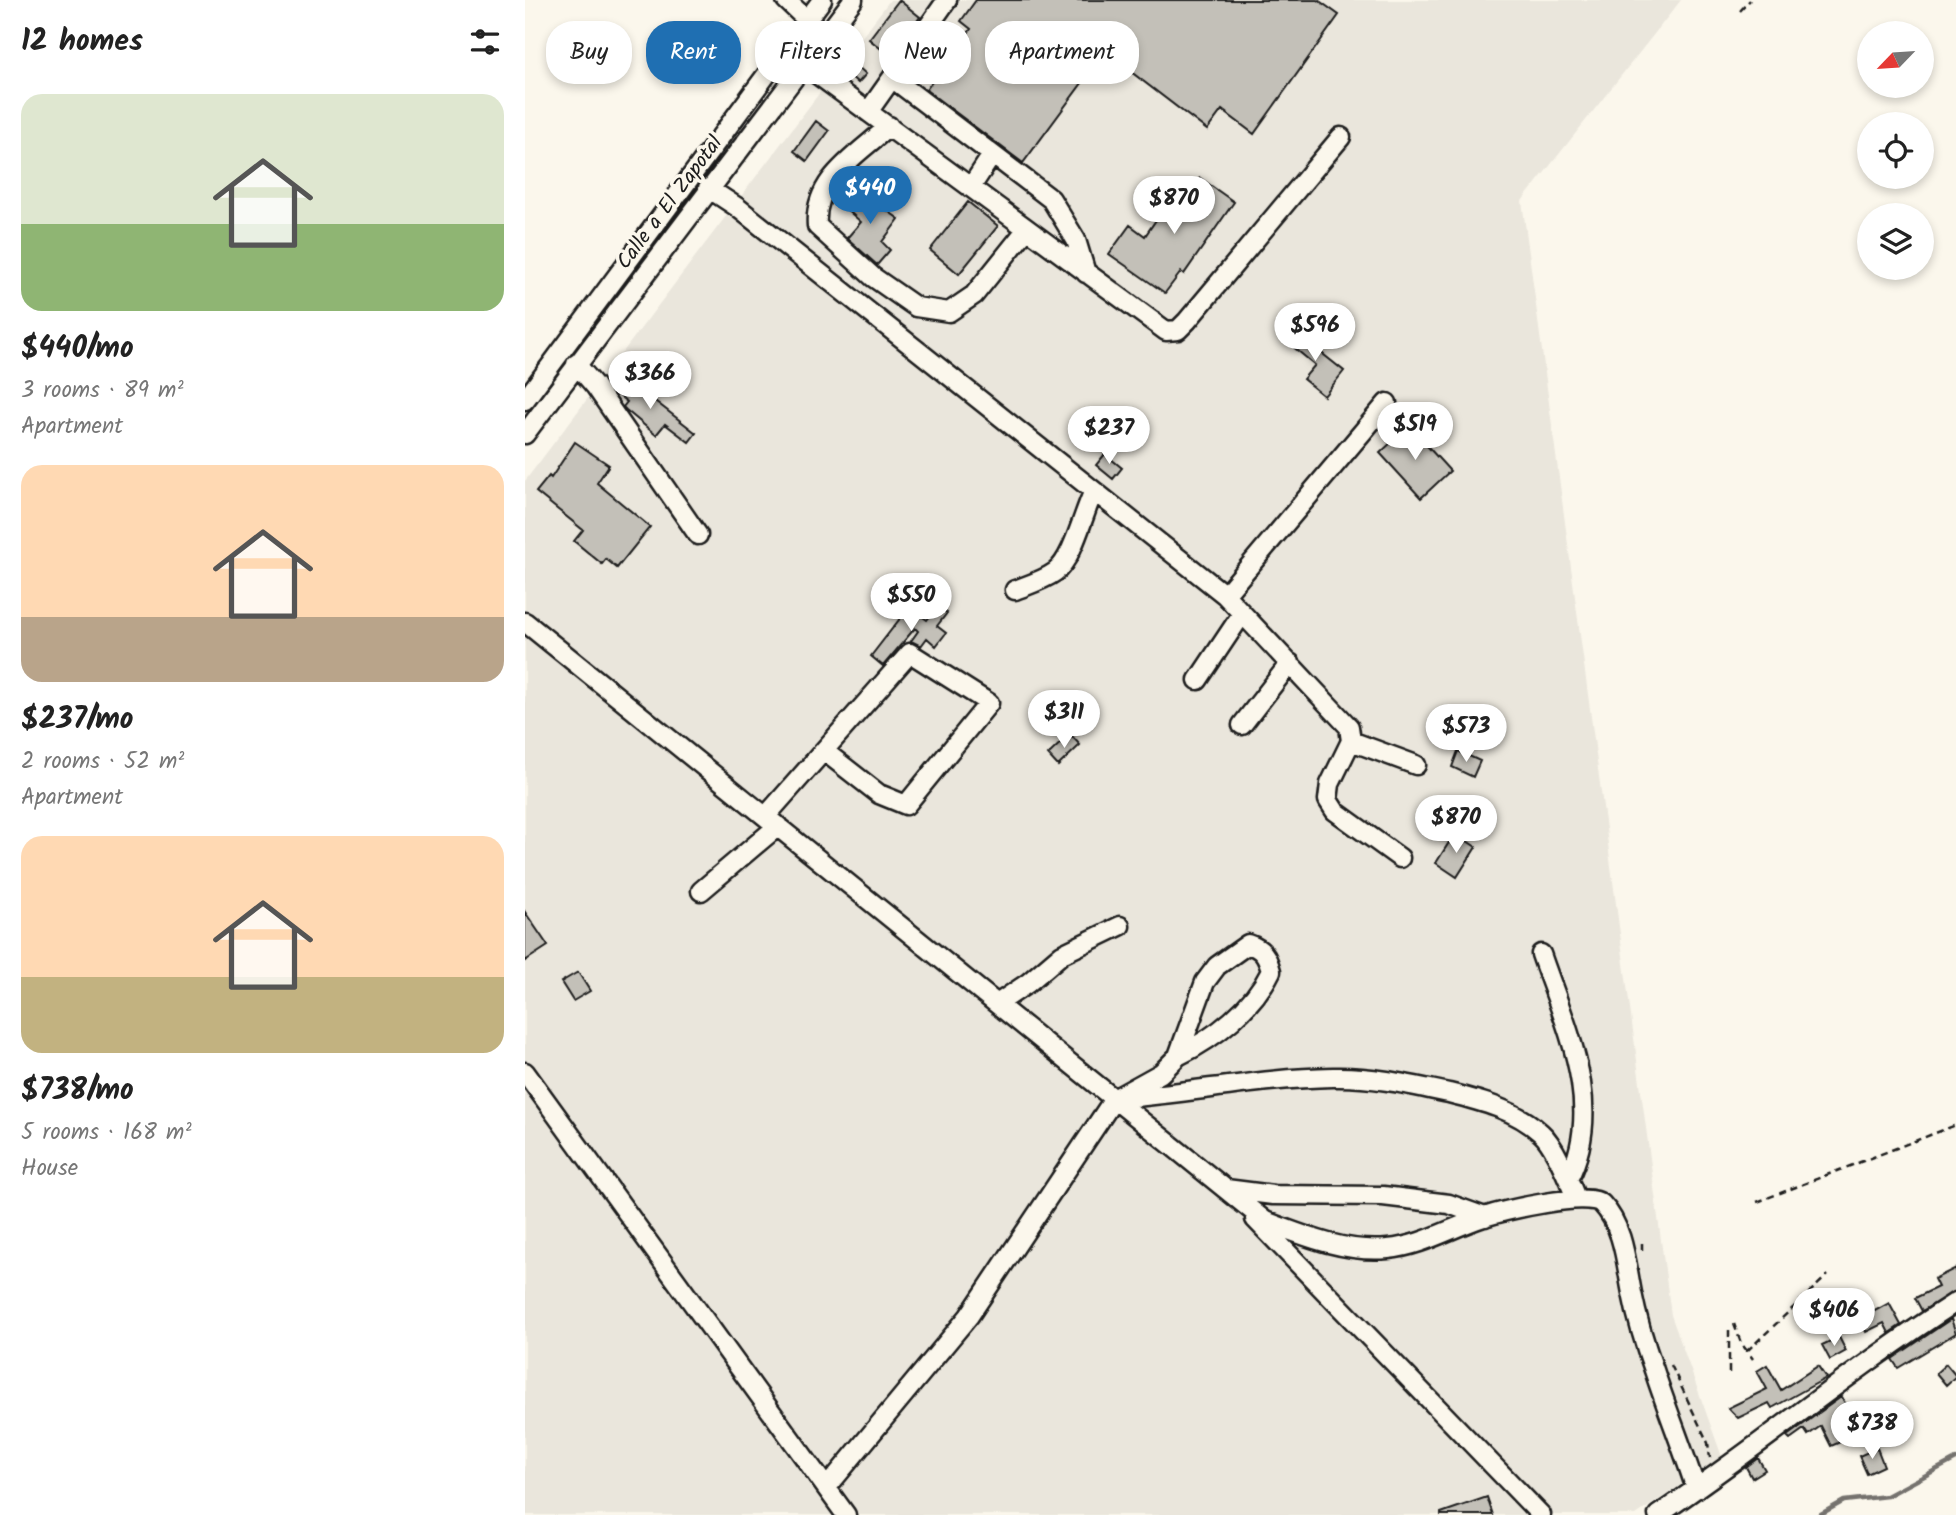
<!DOCTYPE html>
<html lang="en">
<head>
<meta charset="utf-8">
<style>
  body { margin:0; font-family:Kalam,sans-serif; background:#f6f6f6; color:#222; height:100vh; display:flex; flex-direction:column; font-size:26px; white-space:nowrap }
  * { box-sizing:border-box; margin:0 }
  p { font-size:23px; color:#767676 }
  .icon { flex:none; width:38px; height:38px; fill:none; stroke:currentColor; stroke-width:2; stroke-linecap:round; stroke-linejoin:round }
  .map { position:relative; flex:1; overflow:hidden }
  .details { display:flex; flex-direction:column; background:#fff; width:525px }
  .details>* { flex:none }
  .hud { position:absolute; left:21px; top:21px; width:665px; height:63px; display:flex; gap:14px }
  .needle { width:46px; rotate:245deg }
  .tools { position:absolute; left:1332px; top:21px; display:grid; gap:14px }
  .tools a { display:grid; place-items:center; width:77px; height:77px; border-radius:50%; background:#fff; box-shadow:0 4px 10px #0003; font-size:35px }
  .price { position:absolute; translate:-50% -60px; padding:0 16px; border-radius:24px; background:#fff; color:#222; font-size:23px; line-height:46px; filter:drop-shadow(0 2px 4px #0008) }
  .price::after { content:''; position:absolute; left:50%; top:42px; width:21px; height:16px; margin-left:-10px; background:inherit; clip-path:polygon(0 0,100% 0,50% 100%) }
  .price.selected { background:#1f6fb2; color:#fff }
  ul { padding:0; list-style:none }
  li { display:grid; align-content:center; gap:14px; height:371px; padding:0 21px }
  li span { display:grid; place-items:center; height:217px; border-radius:21px; color:#555 }
  li>.icon { margin-inline-start:auto }
  span .icon { width:126px; height:126px; fill:#fffc; stroke-width:1 }
  li b { font-size:30px }
  h2 { display:flex; justify-content:space-between; align-items:center; height:84px; padding:0 21px; font-size:30px }
  .pill { padding:0 24px; border-radius:28px; background:#fff; box-shadow:0 4px 10px #0003; font-size:24px; line-height:63px }
  .pill.selected { background:#1f6fb2; color:#fff }
  main { display:flex; flex:1; min-height:0 }
  .map>svg:first-child { display:block }
  .built { fill:#eae6dc }
  .lines { fill:none; stroke-linecap:round; stroke-linejoin:round }
  .stream { stroke:#74726e; stroke-width:4.5 }
  .building { fill:#c3c0b8; stroke:#1c1c1c; stroke-width:2 }
  .minor-casing { stroke:#1c1c1c; stroke-width:23 }
  .path { stroke:#1c1c1c; stroke-width:2.5; stroke-dasharray:7 5; stroke-linecap:butt }
  .minor { stroke:#fbf7ec; stroke-width:18 }
  .labels { text-anchor:middle; stroke-width:7; stroke-linejoin:round; paint-order:stroke }
  .street-label { font-size:21px; fill:#1c1c1c; stroke:#fbf7ec }
</style>
</head>
<body>
<main>
<section class="details">
<h2>12 homes<svg class="icon" aria-label="filters" viewBox="0 0 24 24"><path d="M4 7h16M4 17h16"/><circle cx="9" cy="7" r="2"/><circle cx="15" cy="17" r="2"/></svg></h2>
<ul>
<li><span style="background:linear-gradient(#dfe7d0 60%,#8fb573 0)"><svg class="icon" aria-label="home" viewBox="0 0 24 24"><path d="M3 11l9-7 9 7M6 9v11h12V9"/></svg></span><div><b>$440/mo</b><p>3 rooms · 89 m²</p><p>Apartment</p></div></li>
<li><span style="background:linear-gradient(#ffd9b3 70%,#b9a48a 0)"><svg class="icon" aria-label="home" viewBox="0 0 24 24"><path d="M3 11l9-7 9 7M6 9v11h12V9"/></svg></span><div><b>$237/mo</b><p>2 rooms · 52 m²</p><p>Apartment</p></div></li>
<li><span style="background:linear-gradient(#ffd9b3 65%,#c2b280 0)"><svg class="icon" aria-label="home" viewBox="0 0 24 24"><path d="M3 11l9-7 9 7M6 9v11h12V9"/></svg></span><div><b>$738/mo</b><p>5 rooms · 168 m²</p><p>House</p></div></li>
</ul>
</section>
<div class="map">
<svg width="1431" height="1515" viewBox="0 0 1431 1515">
  <rect width="100%" height="100%" fill="#fbf7ec"/>
  <filter id="ink" filterUnits="userSpaceOnUse"><feTurbulence type="fractalNoise" baseFrequency=".0143" numOctaves="2"/><feDisplacementMap in="SourceGraphic" scale="14" xChannelSelector="R" yChannelSelector="G"/><feConvolveMatrix kernelMatrix="1 2 1 2 8 2 1 2 1" color-interpolation-filters="sRGB"/></filter>
  <g filter="url(#ink)">
    <path class="built" d="M 365,0 L 1156,0 L 997,201 L 1146,1315 L 1197,1457 L 1111,1515 L 0,1515 L 0,481 Z"/>
    <g class="lines">
      <path class="stream" d="M 1294,1515 L 1319,1501 L 1362,1496 L 1431,1459"/>
    </g>
    <path class="building" d="M 374,0 L 395,17 L 383,32 L 379,29 L 360,52 L 344,39 Z
      M 451,0 L 793,0 L 814,15 L 729,134 L 697,110 L 682,130 L 580,52 L 498,163 L 401,90 L 446,29 L 436,21 Z
      M 332,66 L 341,74 L 333,83 L 324,75 Z
      M 291,121 L 304,131 L 282,161 L 269,151 Z
      M 675,178 L 709,202 L 659,274 L 656,272 L 640,293 L 584,254 L 605,225 L 620,236 L 648,195 L 658,202 Z
      M 332,189 L 374,219 L 357,242 L 365,250 L 352,265 L 322,238 L 336,222 L 319,207 Z
      M 443,202 L 473,226 L 434,274 L 405,250 Z
      M 771,326 L 787,340 L 784,343 L 819,371 L 799,396 L 778,379 L 790,365 L 760,340 Z
      M 99,377 L 171,433 L 164,442 L 140,424 L 131,435 L 101,410 L 98,407 L 102,402 L 88,391 Z
      M 884,426 L 925,471 L 896,498 L 855,453 Z
      M 50,442 L 84,465 L 72,483 L 125,527 L 92,568 L 81,559 L 77,564 L 49,541 L 58,530 L 11,492 L 24,476 L 26,478 Z
      M 580,454 L 597,468 L 588,479 L 571,465 Z
      M 413,606 L 422,613 L 412,626 L 421,633 L 411,646 L 402,638 L 396,646 L 386,641 L 393,631 L 390,628 L 358,666 L 346,656 L 384,607 L 402,620 Z
      M 545,734 L 555,745 L 533,766 L 523,755 Z
      M 933,751 L 955,761 L 948,777 L 927,767 Z
      M 930,833 L 951,847 L 932,877 L 911,863 Z
      M 0,912 L 23,946 L 0,961 Z
      M 53,972 L 65,991 L 48,1001 L 36,982 Z
      M 1431,1268 L 1431,1291 L 1397,1311 L 1390,1298 L 1413,1287 L 1409,1279 Z
      M 1364,1303 L 1376,1325 L 1364,1333 L 1359,1323 L 1341,1332 L 1335,1319 Z
      M 1426,1319 L 1431,1333 L 1373,1368 L 1367,1359 Z
      M 1314,1337 L 1321,1351 L 1305,1360 L 1297,1345 Z
      M 1421,1364 L 1431,1376 L 1421,1385 L 1411,1373 Z
      M 1242,1365 L 1256,1390 L 1293,1366 L 1301,1378 L 1247,1408 L 1244,1403 L 1213,1418 L 1203,1408 L 1242,1389 L 1232,1371 Z
      M 1316,1397 L 1323,1407 L 1308,1416 L 1320,1440 L 1306,1446 L 1296,1426 L 1283,1435 L 1279,1429 L 1265,1439 L 1262,1436 Z
      M 1352,1448 L 1359,1466 L 1342,1474 L 1334,1456 Z
      M 1233,1458 L 1240,1470 L 1227,1478 L 1221,1467 Z
      M 962,1497 L 968,1515 L 916,1515 L 916,1513 Z"/>
    <g class="lines">
      <g class="minor-casing">
        <path id="minor" d="M 261,0 L 282,20
          M 278,64 L 641,331 L 653,330 L 662,321 L 816,137
          M 367,78 L 526,199 L 551,240 L 561,273
          M 343,112 L 422,0
          M 364,126 C 333,155 288,179 292,226 L 348,277 L 391,307 L 424,312 L 449,295 L 502,229
          M 446,187 L 467,155
          M 183,188 L 212,207 L 700,595 L 824,727 L 826,741 L 805,784 L 803,800 L 810,811 L 875,858
          M 51,364 L 70,386 L 173,535
          M 0,400 L 297,0
          M 0,434 L 328,0
          M 490,590 C 503,585 519,580 530,572 C 548,559 558,514 568,493
          M 700,595 L 862,403
          M 0,622 L 740,1221 C 779,1236 821,1253 863,1249 C 897,1246 927,1227 959,1217 C 978,1211 1064,1190 1077,1204 C 1099,1227 1101,1264 1107,1293 C 1112,1319 1120,1345 1129,1370 C 1142,1410 1158,1449 1171,1489
          M 673,680 L 717,614
          M 717,725 L 765,663
          M 826,741 L 891,765
          M 241,816 L 385,653 L 464,703 L 381,805 L 354,794 L 299,751
          M 176,891 L 253,826
          M 1016,954 C 1040,1025 1081,1106 1043,1179
          M 472,1004 L 503,983 L 537,954 L 595,926
          M 0,1072 L 321,1515
          M 596,1098 C 667,1093 737,1078 808,1077 C 848,1076 886,1085 924,1093 C 956,1101 991,1110 1016,1133 C 1030,1145 1044,1181 1051,1198
          M 701,1189 L 748,1195 L 858,1196 L 924,1204 L 960,1217
          M 730,1219 L 1016,1515
          M 303,1486 L 444,1316 L 589,1099 L 636,1073 L 653,1056 L 680,982 L 692,966 L 723,944 C 738,949 742,956 746,971 C 728,1008 690,1038 653,1056
          M 1133,1515 C 1234,1447 1328,1368 1431,1302"/>
      </g>
      <path class="path" d="M 1215,11 L 1225,0
        M 1232,1202 L 1431,1125
        M 1117,1250 L 1117,1242
        M 1209,1324 L 1216,1343 L 1228,1359
        M 1204,1330 L 1204,1373
        M 1222,1351 L 1303,1275
        M 1146,1365 L 1183,1443 L 1185,1458"/>
      <use href="#minor" class="minor"/>
    </g>
  </g>
  <g class="labels">
    <g class="street-label">
      <text transform="translate(144 202) rotate(-53)" y="7">Calle a El Zapotal</text>
    </g>
  </g>
</svg>
<div class="tools">
<a><svg class="needle" viewBox="-14 -14 28 28"><path d="M0-13l5 13h-10z" fill="#e53935"/><path d="M0 13l5-13h-10z" fill="#767676"/></svg></a>
<a><svg class="icon" aria-label="locate" viewBox="0 0 24 24"><circle cx="12" cy="12" r="6"/><path d="M12 2v4M12 18v4M2 12h4M18 12h4"/></svg></a>
<a><svg class="icon" aria-label="layers" viewBox="0 0 24 24"><path d="M12 4l9 5-9 5-9-5zM3 14l9 5 9-5"/></svg></a>
</div>
<b class="price selected" style="left:345px;top:226px">$440</b>
<b class="price" style="left:649px;top:236px">$870</b>
<b class="price" style="left:790px;top:363px">$596</b>
<b class="price" style="left:125px;top:411px">$366</b>
<b class="price" style="left:890px;top:462px">$519</b>
<b class="price" style="left:584px;top:466px">$237</b>
<b class="price" style="left:386px;top:633px">$550</b>
<b class="price" style="left:539px;top:750px">$311</b>
<b class="price" style="left:941px;top:764px">$573</b>
<b class="price" style="left:931px;top:855px">$870</b>
<b class="price" style="left:1309px;top:1348px">$406</b>
<b class="price" style="left:1347px;top:1461px">$738</b>
<div class="hud">
<a class="pill">Buy</a>
<a class="pill selected">Rent</a>
<a class="pill">Filters</a>
<a class="pill">New</a>
<a class="pill">Apartment</a>
</div>
</div>
</main>
</body>
</html>
